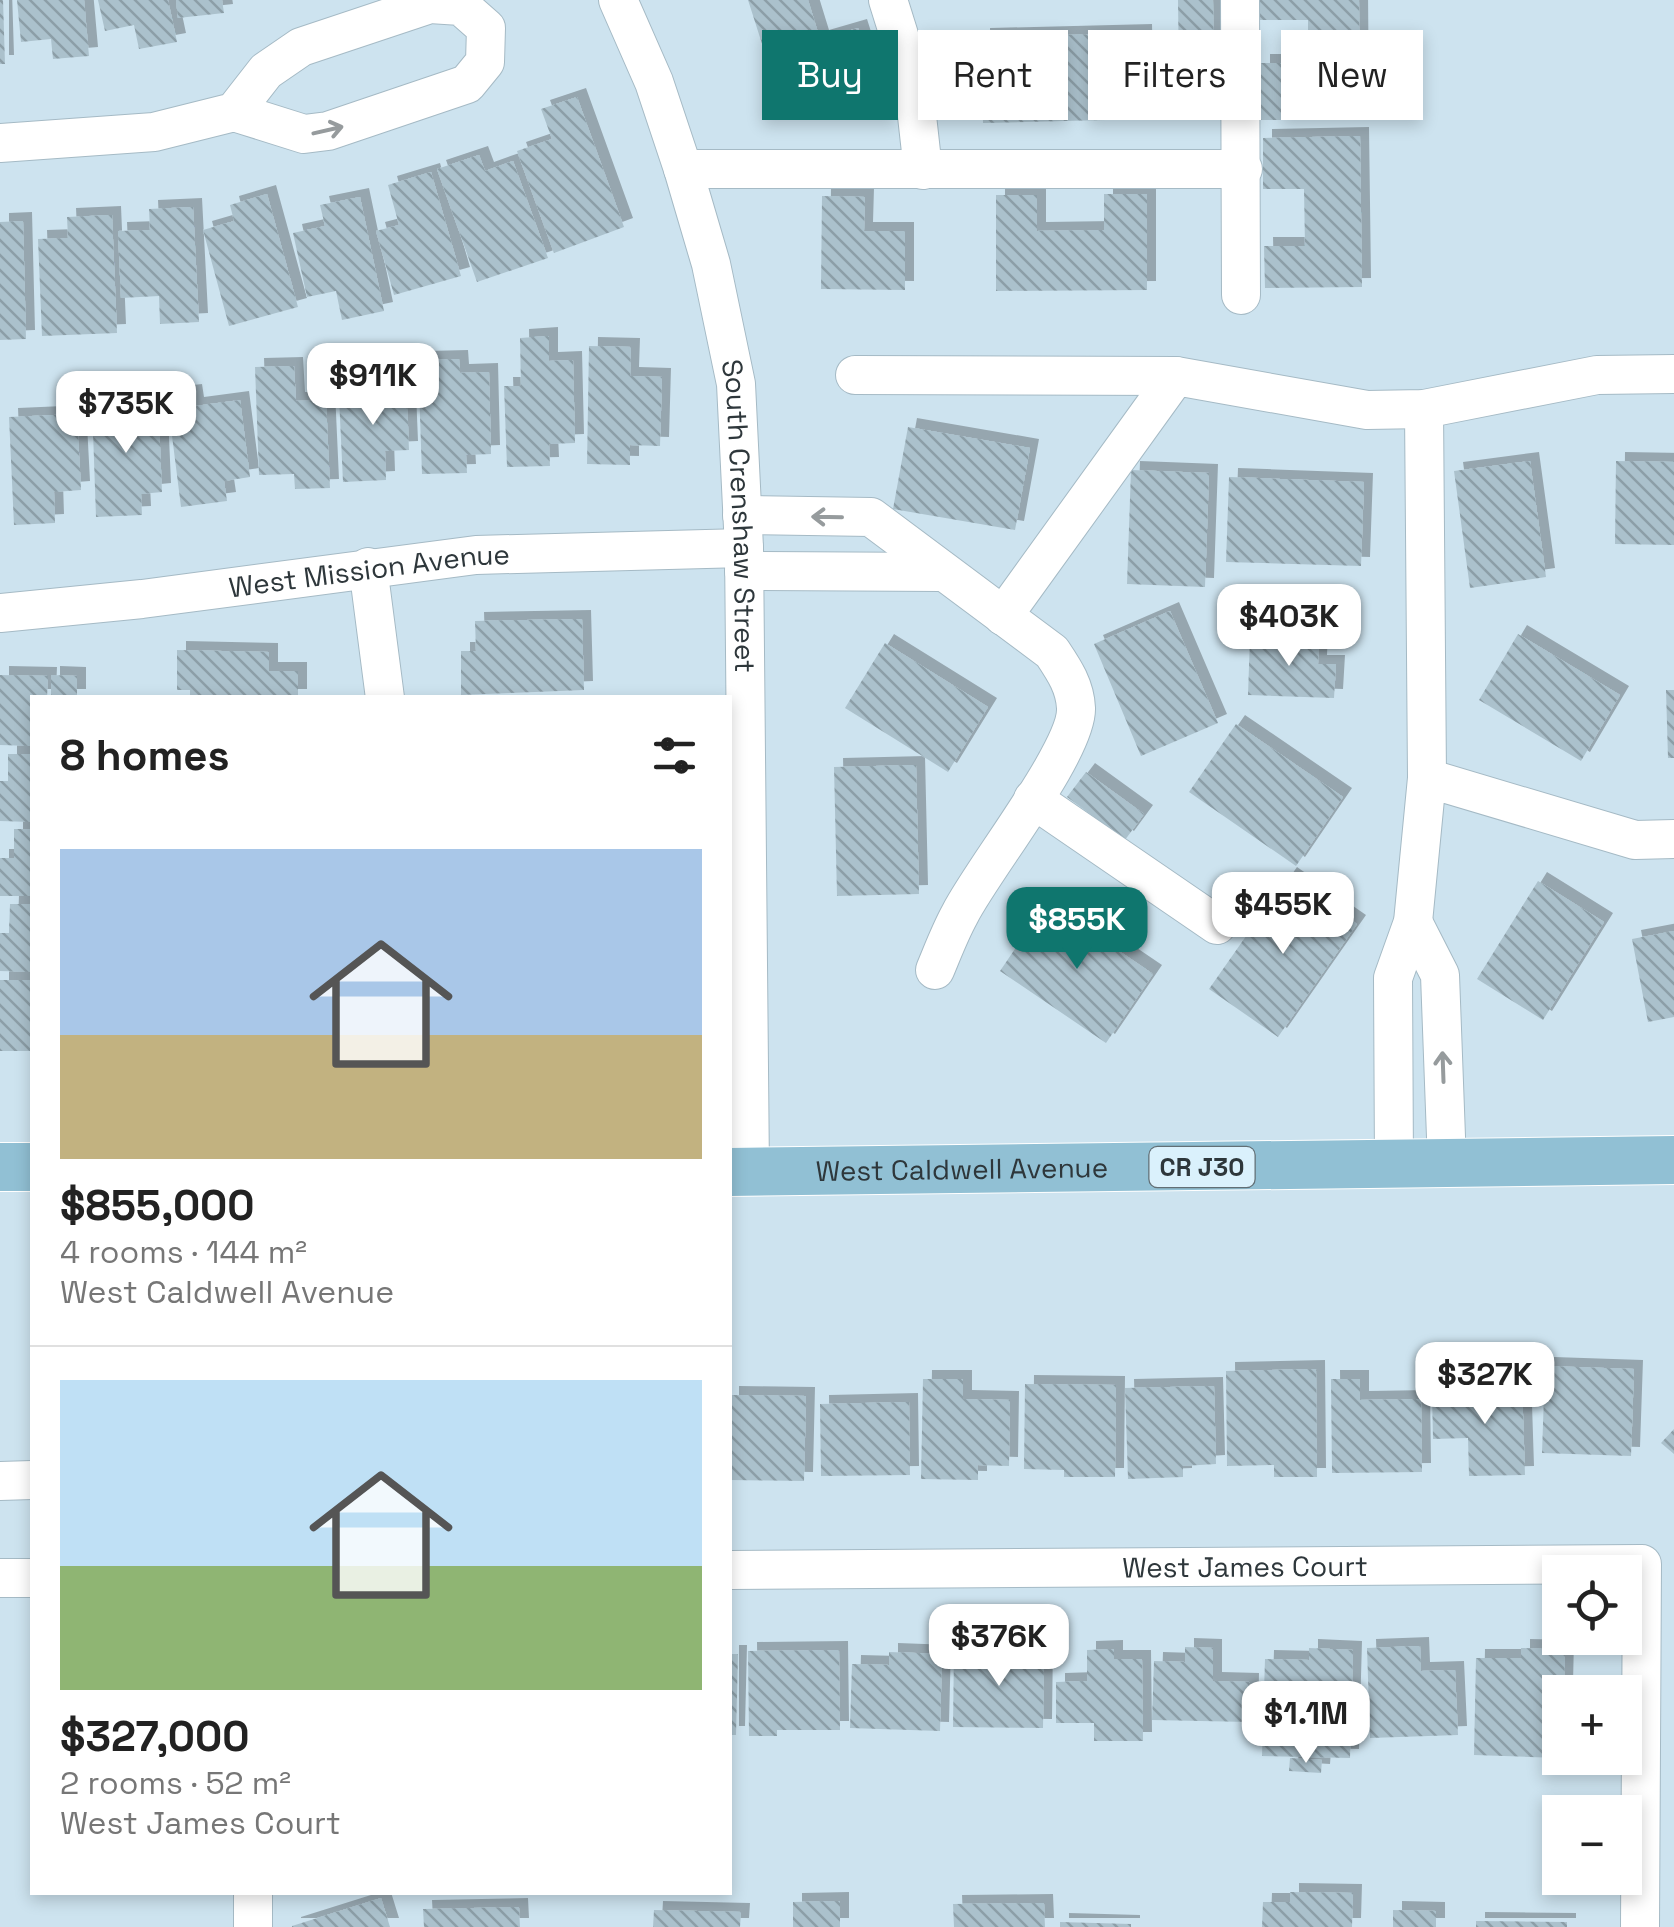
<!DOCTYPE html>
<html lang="en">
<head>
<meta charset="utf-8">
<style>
  body { margin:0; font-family:"Space Grotesk",sans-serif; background:#f2f2f2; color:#222; height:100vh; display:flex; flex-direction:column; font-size:38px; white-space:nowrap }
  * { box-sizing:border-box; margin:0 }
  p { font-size:32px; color:#767676 }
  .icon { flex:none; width:55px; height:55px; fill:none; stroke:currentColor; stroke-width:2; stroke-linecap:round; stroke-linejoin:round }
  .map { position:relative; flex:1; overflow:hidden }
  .details { position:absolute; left:30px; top:695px; width:702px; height:1200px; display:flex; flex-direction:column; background:#fff; border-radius:0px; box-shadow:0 5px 15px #0003 }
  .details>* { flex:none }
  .guide { position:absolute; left:762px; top:30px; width:760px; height:90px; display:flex; gap:20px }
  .buttons { position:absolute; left:1542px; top:1555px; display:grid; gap:20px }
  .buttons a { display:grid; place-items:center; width:100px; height:100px; border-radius:0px; background:#fff; box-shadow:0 5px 15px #0003; font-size:50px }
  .price { position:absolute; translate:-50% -85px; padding:0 22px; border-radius:20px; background:#fff; color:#222; font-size:32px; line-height:65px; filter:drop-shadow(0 2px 5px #0008) }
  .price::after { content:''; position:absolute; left:50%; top:60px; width:30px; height:22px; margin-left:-15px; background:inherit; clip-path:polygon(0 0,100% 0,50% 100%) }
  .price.active { background:#0f766e; color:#fff }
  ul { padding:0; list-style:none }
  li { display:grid; align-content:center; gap:20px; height:530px; padding:0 30px }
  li+li { border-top:2px solid #e0e0e0 }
  li span { display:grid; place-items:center; height:310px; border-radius:0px; color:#555 }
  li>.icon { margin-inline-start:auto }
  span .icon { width:180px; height:180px; fill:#fffc; stroke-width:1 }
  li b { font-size:42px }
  h2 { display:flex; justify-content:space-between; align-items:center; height:120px; padding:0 30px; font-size:42px }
  .pill { padding:0 35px; border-radius:0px; background:#fff; box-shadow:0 5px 15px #0003; font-size:35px; line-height:90px }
  .pill.active { background:#0f766e; color:#fff }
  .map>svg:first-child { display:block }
  .building { fill:url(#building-back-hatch); filter:url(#shadow) }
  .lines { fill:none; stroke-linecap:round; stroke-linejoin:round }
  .minor-casing { stroke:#a5bac5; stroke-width:40 }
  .major-casing { stroke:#fff; stroke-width:50 }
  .minor { stroke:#fff; stroke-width:38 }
  .major { stroke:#91c0d4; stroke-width:48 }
  .oneway { stroke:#969b9d }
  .labels { text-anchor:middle; stroke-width:9; stroke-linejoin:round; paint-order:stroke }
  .shield { fill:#daf1fc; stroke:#626f75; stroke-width:2.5 }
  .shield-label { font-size:25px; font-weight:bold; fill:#2e373b }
  .street-label { font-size:28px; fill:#2e373b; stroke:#daf1fc }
</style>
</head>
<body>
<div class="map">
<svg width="1674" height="1927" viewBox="0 0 1674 1927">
  <defs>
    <pattern id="building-back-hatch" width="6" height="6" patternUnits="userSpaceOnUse" patternTransform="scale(2.5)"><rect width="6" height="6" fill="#abc1cc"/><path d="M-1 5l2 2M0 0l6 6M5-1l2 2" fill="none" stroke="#8c9ea7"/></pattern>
    <filter id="shadow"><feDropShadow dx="9" dy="-9" stdDeviation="0" flood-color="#0004"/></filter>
  </defs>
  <rect width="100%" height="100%" fill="#cde3ef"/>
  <path class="building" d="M 0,0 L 3,0 L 5,64 L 0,64 Z
    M 17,0 L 84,0 L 89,56 L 53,59 L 51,39 L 21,42 Z
    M 98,0 L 168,0 L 177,42 L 139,49 L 134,25 L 105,31 Z
    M 176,0 L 222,0 L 224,13 L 178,18 Z
    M 748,0 L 808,0 L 820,39 L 858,28 L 872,72 L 780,100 Z
    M 1178,0 L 1213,0 L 1214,77 L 1179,78 Z
    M 1260,0 L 1359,0 L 1360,120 L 1261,120 L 1261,63 L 1308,63 L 1308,20 L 1260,20 Z
    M 1143,33 L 1145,119 L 983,123 L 981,37 Z
    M 577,97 L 624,227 L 554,253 L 517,151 L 552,139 L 541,109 Z
    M 1360,136 L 1362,287 L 1265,288 L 1264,246 L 1305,246 L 1304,189 L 1263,189 L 1263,138 Z
    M 479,155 L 485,171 L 513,161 L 548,258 L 477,282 L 437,169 Z
    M 431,172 L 461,276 L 394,295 L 376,231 L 399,225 L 388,185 Z
    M 267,194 L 298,307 L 229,326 L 203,230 L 234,221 L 230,205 Z
    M 1104,194 L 1147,194 L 1147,290 L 996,291 L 996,195 L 1037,195 L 1037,231 L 1104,230 Z
    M 822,196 L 865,197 L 864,231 L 905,231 L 905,290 L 821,289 Z
    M 360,197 L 384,311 L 342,320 L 336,291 L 307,297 L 293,233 L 325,226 L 320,205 Z
    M 193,207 L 199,322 L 160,324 L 159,296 L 121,298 L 118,231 L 150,230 L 149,209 Z
    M 112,215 L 117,333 L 42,336 L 38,239 L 68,238 L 67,217 Z
    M 23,221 L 26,339 L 0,340 L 0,222 Z
    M 549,336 L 549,361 L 573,360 L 575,443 L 549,444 L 550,466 L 507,467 L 504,386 L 521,386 L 520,338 Z
    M 589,346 L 631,347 L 630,376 L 662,377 L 660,446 L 630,445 L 630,465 L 587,464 Z
    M 459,359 L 460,373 L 489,372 L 491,454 L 466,455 L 467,473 L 422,474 L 418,360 Z
    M 294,366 L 296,401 L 326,400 L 330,488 L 295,489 L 294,474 L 259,475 L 255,367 Z
    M 406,376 L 409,450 L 385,451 L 386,480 L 343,482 L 339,397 L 360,396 L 360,379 Z
    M 193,393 L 195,406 L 240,400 L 250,477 L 224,481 L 227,501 L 181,507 L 167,396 Z
    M 158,400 L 162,492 L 141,494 L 142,515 L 96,517 L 92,403 Z
    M 77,414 L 81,490 L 54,492 L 55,523 L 14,525 L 9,417 Z
    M 908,427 L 1030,448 L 1015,530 L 893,509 Z
    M 1530,461 L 1546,577 L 1470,588 L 1454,471 Z
    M 1616,461 L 1674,462 L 1674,545 L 1615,544 Z
    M 1131,470 L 1209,473 L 1205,587 L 1127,584 Z
    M 1229,477 L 1364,482 L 1361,566 L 1226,562 Z
    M 1170,611 L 1218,723 L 1141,756 L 1094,644 Z
    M 582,619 L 584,690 L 461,695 L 461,651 L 476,651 L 475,621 Z
    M 1518,634 L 1620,695 L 1581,761 L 1479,700 Z
    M 1250,637 L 1319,640 L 1318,664 L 1336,664 L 1334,698 L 1248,695 Z
    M 885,643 L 988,707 L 948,772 L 845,708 Z
    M 177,650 L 269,652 L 269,671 L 298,671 L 298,698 L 190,698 L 190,690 L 177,690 Z
    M 0,675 L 48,676 L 47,698 L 32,698 L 32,746 L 0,745 Z
    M 51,675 L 77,676 L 77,698 L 51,698 Z
    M 1666,690 L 1674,690 L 1674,758 L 1668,758 Z
    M 1236,724 L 1343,797 L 1296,866 L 1189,792 Z
    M 8,754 L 32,754 L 32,822 L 0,821 L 0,781 L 8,781 Z
    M 916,765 L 919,894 L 837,896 L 834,767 Z
    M 1086,772 L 1144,814 L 1125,840 L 1067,797 Z
    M 14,829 L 32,829 L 32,896 L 0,896 L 0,858 L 14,858 Z
    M 1288,876 L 1357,924 L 1278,1037 L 1209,989 Z
    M 1538,881 L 1604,922 L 1543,1020 L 1477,979 Z
    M 1047,902 L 1153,974 L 1106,1043 L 1000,971 Z
    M 10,904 L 32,904 L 32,972 L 0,971 L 0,933 L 9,933 Z
    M 1674,931 L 1674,1017 L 1648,1022 L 1632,939 Z
    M 0,980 L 32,980 L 32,1051 L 0,1051 Z
    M 1545,1366 L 1634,1369 L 1631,1456 L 1542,1453 Z
    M 1316,1369 L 1317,1477 L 1274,1477 L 1274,1465 L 1227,1466 L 1226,1371 Z
    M 923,1379 L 963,1379 L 963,1399 L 1010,1400 L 1009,1466 L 978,1465 L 978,1480 L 921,1479 Z
    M 1331,1379 L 1360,1379 L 1360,1400 L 1421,1399 L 1422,1472 L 1332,1473 Z
    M 1522,1382 L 1525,1475 L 1469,1476 L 1468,1438 L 1433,1439 L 1432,1393 L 1488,1392 L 1488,1383 Z
    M 1025,1384 L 1116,1385 L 1115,1477 L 1064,1477 L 1064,1470 L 1024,1469 Z
    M 1214,1386 L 1216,1464 L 1183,1466 L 1183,1477 L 1128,1479 L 1125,1388 Z
    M 730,1395 L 806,1396 L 804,1481 L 730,1480 Z
    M 909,1402 L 910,1475 L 821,1476 L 820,1404 Z
    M 1674,1429 L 1674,1454 L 1661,1443 Z
    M 1420,1646 L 1421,1671 L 1455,1670 L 1458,1735 L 1370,1738 L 1367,1648 Z
    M 1185,1647 L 1213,1648 L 1213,1681 L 1250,1682 L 1249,1722 L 1152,1720 L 1154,1661 L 1185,1662 Z
    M 1309,1648 L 1353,1650 L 1350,1758 L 1262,1756 L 1265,1659 L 1309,1660 Z
    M 1521,1648 L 1565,1649 L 1564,1692 L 1560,1692 L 1560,1758 L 1474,1755 L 1476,1658 L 1521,1658 Z
    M 1114,1649 L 1114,1659 L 1142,1659 L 1143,1741 L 1094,1741 L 1094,1723 L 1056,1723 L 1056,1682 L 1087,1681 L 1087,1650 Z
    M 839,1650 L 840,1730 L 777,1730 L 777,1736 L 749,1736 L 748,1651 Z
    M 954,1650 L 1044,1651 L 1043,1728 L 953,1727 Z
    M 889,1652 L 942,1654 L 940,1731 L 850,1728 L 852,1664 L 889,1665 Z
    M 730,1654 L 738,1654 L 736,1735 L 730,1735 Z
    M 1290,1758 L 1322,1760 L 1321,1773 L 1289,1771 Z
    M 1290,1892 L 1353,1893 L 1352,1927 L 1262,1927 L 1263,1902 L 1290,1902 Z
    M 381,1898 L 390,1927 L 292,1927 L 292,1926 Z
    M 840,1901 L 840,1927 L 793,1927 L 793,1902 Z
    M 1044,1903 L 1045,1927 L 954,1927 L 953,1904 Z
    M 519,1907 L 520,1927 L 424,1927 L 423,1909 Z
    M 654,1910 L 741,1912 L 740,1927 L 653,1927 Z
    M 1393,1910 L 1436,1911 L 1436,1927 L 1393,1927 Z
    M 1476,1921 L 1567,1922 L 1567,1927 L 1476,1927 Z
    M 1060,1922 L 1131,1924 L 1131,1927 L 1060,1927 Z"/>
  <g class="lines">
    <g class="minor-casing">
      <g id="minor">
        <path id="s1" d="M 618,0 L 654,82 L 683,169 L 711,264 L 736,384 L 744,548 L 750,1172"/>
        <path d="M 888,0 L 913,80 L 923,170"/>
        <path d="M 1240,0 L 1241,295"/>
        <path d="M 0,143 L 154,132 L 234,112 L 304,134 L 328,131 L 467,84 L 485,62 L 486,28 L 461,6 L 430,4 L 301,47 L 266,71 L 234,112"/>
        <path d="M 683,169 L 1243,169"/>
        <path d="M 855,375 L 1176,376"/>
        <path d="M 1424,409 L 1427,778"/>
        <path d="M 742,515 L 871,517 L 1052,652 C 1064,670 1075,686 1076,708 C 1078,750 982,870 960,914 C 950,932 943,951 935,970"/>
        <path d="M 368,567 L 385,698"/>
        <path d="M 744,571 L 941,572"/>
        <path id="s2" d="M 0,613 L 142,599 L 476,555 L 744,548"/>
        <path d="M 1003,616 L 1176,376 L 1367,410 L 1424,409 L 1597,375 L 1674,374"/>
        <path d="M 1033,799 L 1217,925"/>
        <path d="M 1413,922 L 1440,975 L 1447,1164"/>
        <path d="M 1394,1165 L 1393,978 L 1413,922 L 1427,778 L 1635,840 L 1674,839"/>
        <path d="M 0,1481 L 32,1480"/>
        <path id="s3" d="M 730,1570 L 1642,1564 L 1640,1927"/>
        <path d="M 0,1578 L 32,1578"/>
        <path d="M 253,1892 L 253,1927"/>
      </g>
    </g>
    <g class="major-casing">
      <g id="major">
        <path d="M 0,1167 L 32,1167"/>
        <path id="s4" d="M 730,1172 L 1674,1160"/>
      </g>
    </g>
    <use href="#minor" class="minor"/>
    <use href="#major" class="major"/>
  </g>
  <defs><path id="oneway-shaft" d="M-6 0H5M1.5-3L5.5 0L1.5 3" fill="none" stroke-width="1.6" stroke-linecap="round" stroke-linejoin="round" transform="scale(2.5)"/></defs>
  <g class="oneway">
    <use href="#oneway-shaft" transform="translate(328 130) rotate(-13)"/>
    <use href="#oneway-shaft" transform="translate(827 517) rotate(-179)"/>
    <use href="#oneway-shaft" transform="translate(1443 1067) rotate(-92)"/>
  </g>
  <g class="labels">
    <rect class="shield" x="1149.5" y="1147" width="105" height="40" rx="8"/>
    <g class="shield-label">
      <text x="1202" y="1176">CR J30</text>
    </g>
    <g class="street-label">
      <text dy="10" stroke="none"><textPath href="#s1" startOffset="535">South Crenshaw Street</textPath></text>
      <text dy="10" stroke="none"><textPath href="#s2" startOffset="372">West Mission Avenue</textPath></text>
      <text dy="10" stroke="none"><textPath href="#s4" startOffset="232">West Caldwell Avenue</textPath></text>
      <text dy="10" stroke="none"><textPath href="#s3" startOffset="515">West James Court</textPath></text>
    </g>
  </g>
</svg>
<div class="buttons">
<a><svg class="icon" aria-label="locate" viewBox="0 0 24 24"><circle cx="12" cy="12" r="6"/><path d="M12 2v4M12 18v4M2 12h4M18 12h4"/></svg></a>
<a>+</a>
<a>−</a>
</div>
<b class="price" style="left:373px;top:428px">$911K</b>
<b class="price" style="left:126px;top:456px">$735K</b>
<b class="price" style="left:1289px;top:669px">$403K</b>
<b class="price" style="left:1283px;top:957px">$455K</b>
<b class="price active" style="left:1077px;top:972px">$855K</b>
<b class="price" style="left:1485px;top:1427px">$327K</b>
<b class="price" style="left:999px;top:1689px">$376K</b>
<b class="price" style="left:1306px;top:1766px">$1.1M</b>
<div class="guide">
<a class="pill active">Buy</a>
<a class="pill">Rent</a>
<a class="pill">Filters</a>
<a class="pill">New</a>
</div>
<section class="details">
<h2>8 homes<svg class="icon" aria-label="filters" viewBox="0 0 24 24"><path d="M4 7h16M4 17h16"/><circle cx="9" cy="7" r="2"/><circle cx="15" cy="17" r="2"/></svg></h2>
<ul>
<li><span style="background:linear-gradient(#a9c7e8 60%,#c2b280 0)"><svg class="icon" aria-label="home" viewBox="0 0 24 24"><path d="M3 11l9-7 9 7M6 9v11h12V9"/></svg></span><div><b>$855,000</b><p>4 rooms · 144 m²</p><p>West Caldwell Avenue</p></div></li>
<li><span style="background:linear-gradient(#bfe0f5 60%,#8fb573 0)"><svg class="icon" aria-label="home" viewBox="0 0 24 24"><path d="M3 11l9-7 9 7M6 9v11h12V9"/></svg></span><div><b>$327,000</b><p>2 rooms · 52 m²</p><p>West James Court</p></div></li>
</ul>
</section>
</div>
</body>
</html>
